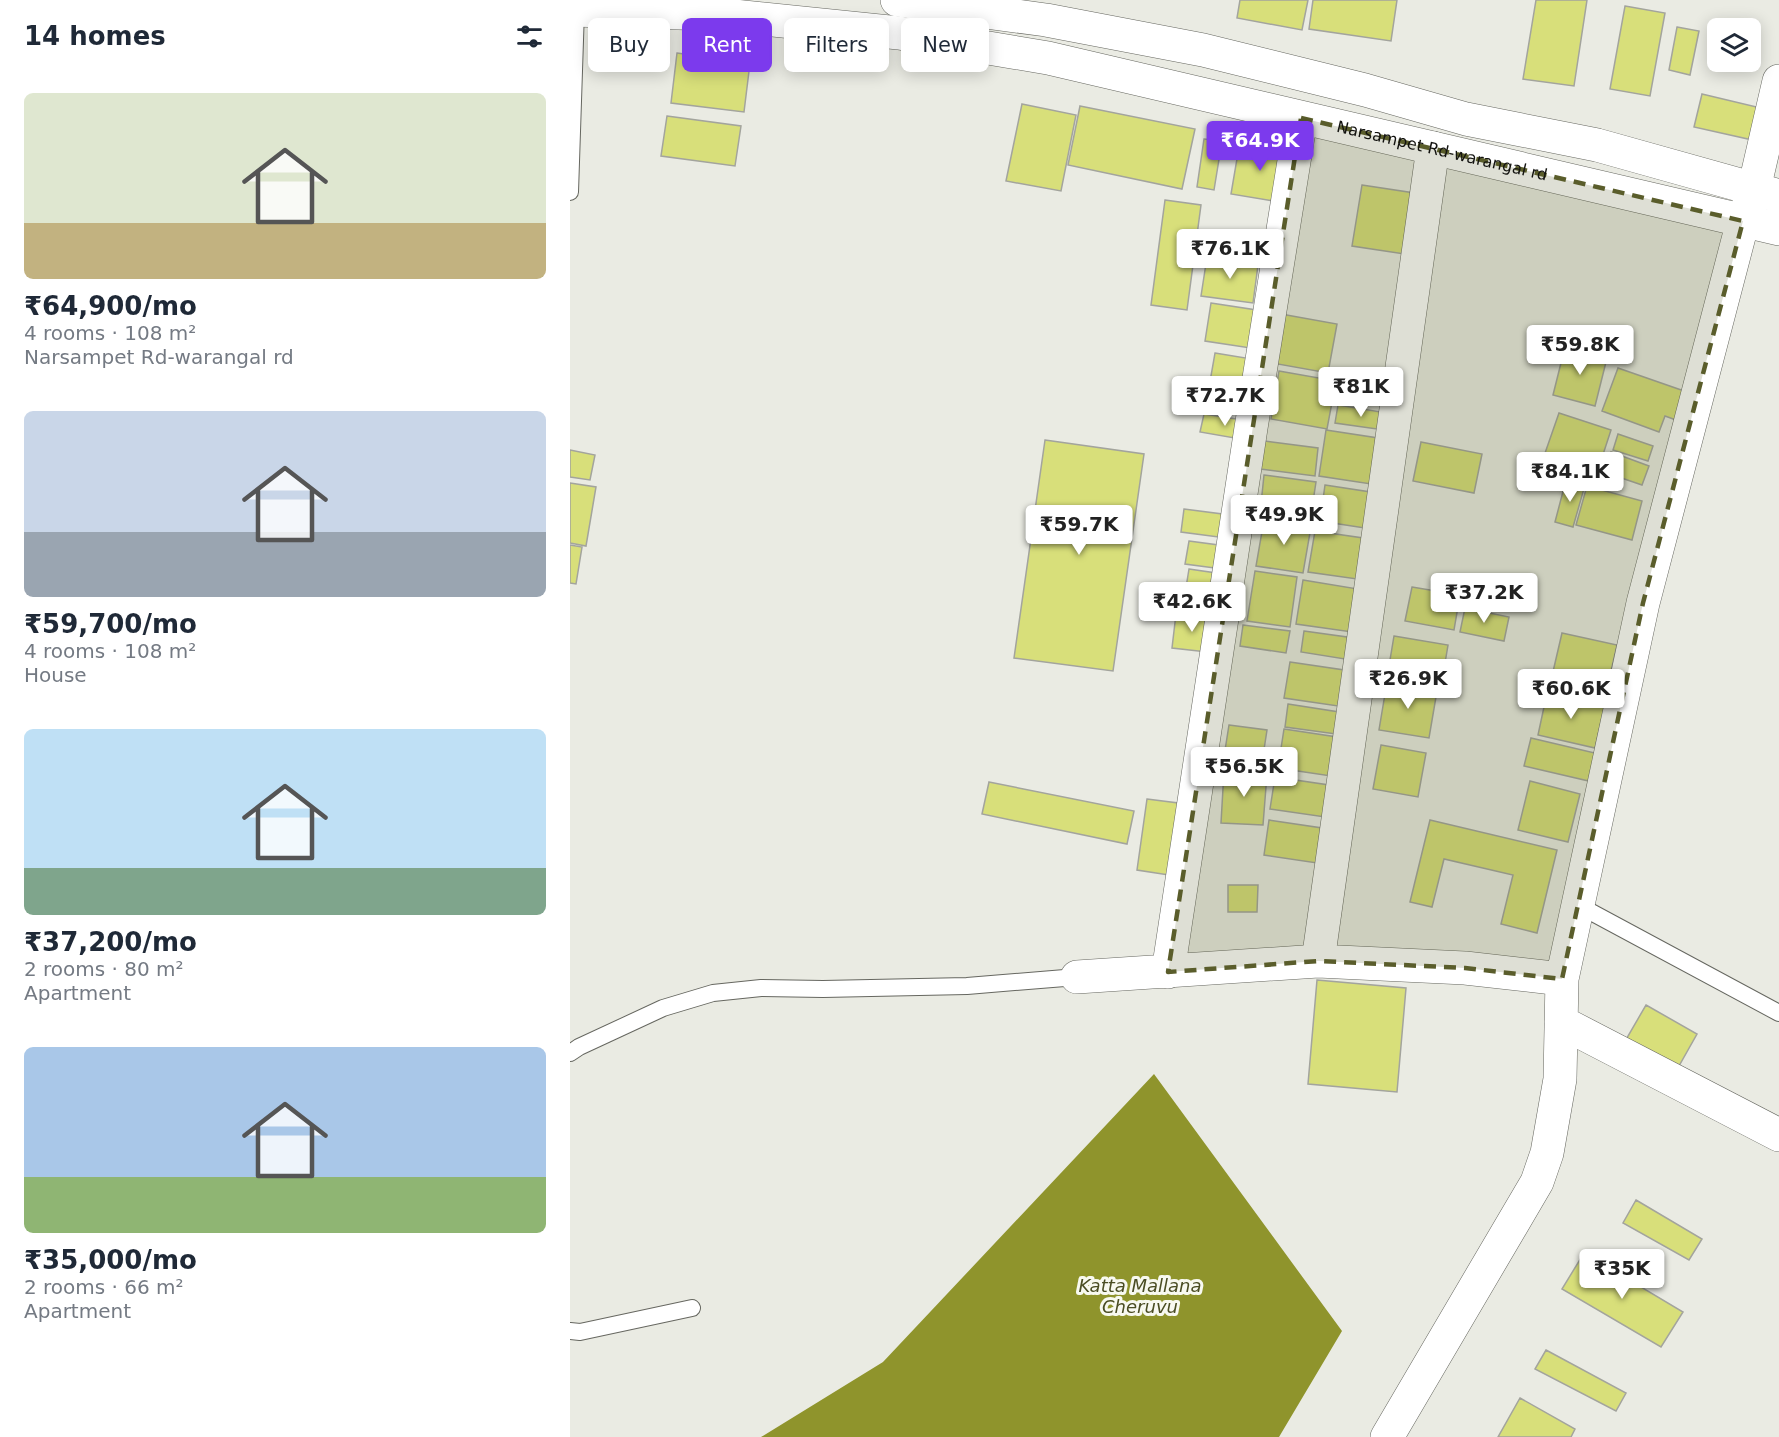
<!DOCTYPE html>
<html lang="en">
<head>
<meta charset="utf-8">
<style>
  body { margin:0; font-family:"DejaVu Sans",sans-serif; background:#f6f6f7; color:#1f2937; height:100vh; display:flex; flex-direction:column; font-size:22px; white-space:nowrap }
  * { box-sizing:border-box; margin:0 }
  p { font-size:20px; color:#747a83 }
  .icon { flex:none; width:33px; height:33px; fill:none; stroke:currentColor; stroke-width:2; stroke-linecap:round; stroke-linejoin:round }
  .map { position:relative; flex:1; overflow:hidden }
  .sheet { display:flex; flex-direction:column; background:#fff; width:570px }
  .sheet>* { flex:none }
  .guide { position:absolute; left:18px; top:18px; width:570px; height:54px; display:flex; gap:12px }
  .fabs { position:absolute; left:1137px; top:18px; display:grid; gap:12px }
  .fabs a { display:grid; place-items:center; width:54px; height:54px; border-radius:9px; background:#fff; box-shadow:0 3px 15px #0003; font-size:30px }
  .price { position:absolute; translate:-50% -51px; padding:0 14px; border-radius:6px; background:#fff; color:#222; font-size:20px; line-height:39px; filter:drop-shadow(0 2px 3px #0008) }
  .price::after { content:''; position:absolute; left:50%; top:36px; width:18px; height:14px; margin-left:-9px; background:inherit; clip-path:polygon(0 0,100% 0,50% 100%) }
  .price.active { background:#7c3aed; color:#fff }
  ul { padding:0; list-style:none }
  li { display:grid; align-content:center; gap:12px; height:318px; padding:0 24px }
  li span { display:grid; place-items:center; height:186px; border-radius:9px; color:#555 }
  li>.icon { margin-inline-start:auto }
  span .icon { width:108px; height:108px; fill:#fffc; stroke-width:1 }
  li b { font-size:26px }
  h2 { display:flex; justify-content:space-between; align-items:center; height:72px; padding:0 24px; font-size:26px }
  .tag { padding:0 21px; border-radius:9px; background:#fff; box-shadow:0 3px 15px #0003; font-size:21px; line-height:54px }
  .tag.active { background:#7c3aed; color:#fff }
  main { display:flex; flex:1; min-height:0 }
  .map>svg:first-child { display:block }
  .water { fill:#8f942c }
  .building { fill:#d8df7a; stroke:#a3a49d; stroke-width:1.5 }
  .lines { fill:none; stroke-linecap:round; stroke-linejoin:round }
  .service-casing { stroke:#666760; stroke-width:18 }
  .minor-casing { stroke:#666760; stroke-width:34 }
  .secondary-casing { stroke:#666760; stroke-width:34 }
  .service { stroke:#fff; stroke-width:16 }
  .minor { stroke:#fff; stroke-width:33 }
  .secondary { stroke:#fff; stroke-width:33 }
  .marked { fill:#5a5d2b; fill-opacity:0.2; stroke:#5a5d2b; stroke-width:4.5; stroke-dasharray:12 8; stroke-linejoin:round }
  .labels { text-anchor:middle; stroke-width:6; stroke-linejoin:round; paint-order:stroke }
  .street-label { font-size:16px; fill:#131310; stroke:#f8f9f0 }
  .water-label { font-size:18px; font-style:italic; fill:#4a4d23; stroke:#f8f9f0 }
</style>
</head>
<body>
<main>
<section class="sheet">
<h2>14 homes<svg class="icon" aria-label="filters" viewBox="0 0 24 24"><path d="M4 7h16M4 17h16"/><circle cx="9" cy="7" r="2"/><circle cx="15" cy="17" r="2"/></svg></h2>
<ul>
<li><span style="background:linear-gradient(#dfe7d0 70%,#c2b280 0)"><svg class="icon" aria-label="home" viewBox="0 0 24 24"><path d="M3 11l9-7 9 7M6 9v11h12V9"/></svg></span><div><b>₹64,900/mo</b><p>4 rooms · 108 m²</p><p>Narsampet Rd-warangal rd</p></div></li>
<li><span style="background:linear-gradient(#c9d6e8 65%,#9aa5b1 0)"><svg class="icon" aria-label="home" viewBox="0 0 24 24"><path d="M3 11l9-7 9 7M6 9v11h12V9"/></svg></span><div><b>₹59,700/mo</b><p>4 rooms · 108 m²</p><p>House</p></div></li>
<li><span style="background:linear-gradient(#bfe0f5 75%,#7fa58c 0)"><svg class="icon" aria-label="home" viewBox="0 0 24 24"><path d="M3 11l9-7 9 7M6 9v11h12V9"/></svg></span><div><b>₹37,200/mo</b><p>2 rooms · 80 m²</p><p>Apartment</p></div></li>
<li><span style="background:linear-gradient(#a9c7e8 70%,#8fb573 0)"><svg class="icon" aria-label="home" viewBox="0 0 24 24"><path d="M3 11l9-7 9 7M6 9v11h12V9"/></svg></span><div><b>₹35,000/mo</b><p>2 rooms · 66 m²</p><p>Apartment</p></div></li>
</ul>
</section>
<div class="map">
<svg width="1209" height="1437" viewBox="0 0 1209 1437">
  <rect width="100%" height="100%" fill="#eaebe3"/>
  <path class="water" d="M 584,1074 L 772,1331 L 709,1437 L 191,1437 L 313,1362 Z"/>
  <path class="building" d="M 670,0 L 738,0 L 732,30 L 667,18 Z
    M 743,0 L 827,0 L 821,41 L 739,29 Z
    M 966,0 L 1017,0 L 1004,86 L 953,79 Z
    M 1055,6 L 1095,13 L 1080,96 L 1040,89 Z
    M 1107,27 L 1129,31 L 1120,75 L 1099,70 Z
    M 107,53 L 180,63 L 174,112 L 101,103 Z
    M 1132,94 L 1195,109 L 1187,141 L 1124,127 Z
    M 452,104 L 506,115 L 491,191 L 436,181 Z
    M 510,106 L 625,129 L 612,189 L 498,165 Z
    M 97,116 L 171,126 L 165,166 L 91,156 Z
    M 634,139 L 652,141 L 644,190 L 627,187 Z
    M 670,141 L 718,149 L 709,202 L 661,194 Z
    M 792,185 L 851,194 L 841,255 L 782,246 Z
    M 595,200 L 631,205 L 617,310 L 581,305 Z
    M 637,257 L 688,265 L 683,303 L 631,296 Z
    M 641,303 L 693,311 L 687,349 L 635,341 Z
    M 711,314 L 767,324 L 758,373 L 702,363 Z
    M 995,347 L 1037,358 L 1025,406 L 983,395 Z
    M 645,353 L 688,360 L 681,400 L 638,393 Z
    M 1048,368 L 1117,392 L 1106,420 L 1095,416 L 1089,432 L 1032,411 Z
    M 709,371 L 766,381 L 757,429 L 701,419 Z
    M 768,405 L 817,413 L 814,430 L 765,423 Z
    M 989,413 L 1041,430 L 1027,473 L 974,456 Z
    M 634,414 L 679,421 L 676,440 L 630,432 Z
    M 756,430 L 808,438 L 801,484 L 749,476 Z
    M 1048,434 L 1083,446 L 1078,461 L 1043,450 Z
    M 475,440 L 574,454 L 543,671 L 444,658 Z
    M 687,440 L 748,448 L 745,476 L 683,468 Z
    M 851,442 L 912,454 L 904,493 L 843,481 Z
    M 0,450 L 25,455 L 20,480 L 0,477 Z
    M 1041,452 L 1079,466 L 1072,485 L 1034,472 Z
    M 694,475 L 746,482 L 740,521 L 690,514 Z
    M 996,480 L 1015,485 L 1003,527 L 985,522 Z
    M 0,483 L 26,487 L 16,546 L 0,543 Z
    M 755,485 L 807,493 L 801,529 L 750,521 Z
    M 1017,486 L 1072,501 L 1062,540 L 1006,525 Z
    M 614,509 L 660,515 L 656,538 L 611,532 Z
    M 694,520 L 741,527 L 733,573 L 686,566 Z
    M 745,531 L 793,538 L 787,579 L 738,572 Z
    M 619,541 L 656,546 L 652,569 L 615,564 Z
    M 0,545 L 12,547 L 6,584 L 0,583 Z
    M 619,569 L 653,574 L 647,611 L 613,606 Z
    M 685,571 L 727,577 L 720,627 L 677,621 Z
    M 733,580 L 788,589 L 782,632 L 726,624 Z
    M 842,587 L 890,595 L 884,630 L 835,621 Z
    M 895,608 L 939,617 L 934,641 L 890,632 Z
    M 606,614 L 642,618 L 637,652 L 602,648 Z
    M 673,625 L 720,631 L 716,653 L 670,646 Z
    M 734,631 L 784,638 L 781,660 L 731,652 Z
    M 992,633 L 1047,645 L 1037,688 L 982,676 Z
    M 824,636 L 878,645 L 874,669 L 820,660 Z
    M 720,662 L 774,670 L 768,706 L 714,698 Z
    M 817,682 L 867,691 L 859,738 L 809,730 Z
    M 977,693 L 1035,705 L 1025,748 L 968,735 Z
    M 718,704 L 769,712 L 766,734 L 715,727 Z
    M 659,725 L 697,730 L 691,769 L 653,763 Z
    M 714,729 L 767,737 L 761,776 L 708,768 Z
    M 961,738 L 1029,754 L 1023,782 L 954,766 Z
    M 811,745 L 856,753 L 848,797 L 803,789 Z
    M 654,771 L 697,774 L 693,825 L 651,823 Z
    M 705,777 L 759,785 L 755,817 L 700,809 Z
    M 960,781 L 1010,794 L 998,842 L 948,830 Z
    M 419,782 L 564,811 L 557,844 L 412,814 Z
    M 577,799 L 616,804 L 605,876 L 567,870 Z
    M 699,820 L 752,828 L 747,863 L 694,855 Z
    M 860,820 L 987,850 L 967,933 L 931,924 L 943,875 L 874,859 L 862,907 L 840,902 Z
    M 658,885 L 688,885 L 687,912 L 658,912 Z
    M 747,980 L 836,988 L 827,1092 L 738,1084 Z
    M 1076,1005 L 1127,1034 L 1105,1073 L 1054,1043 Z
    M 1066,1200 L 1132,1239 L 1119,1260 L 1053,1223 Z
    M 1014,1253 L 1113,1312 L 1091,1347 L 992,1289 Z
    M 976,1350 L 1056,1393 L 1046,1411 L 965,1369 Z
    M 950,1398 L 1005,1429 L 1001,1437 L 928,1437 Z"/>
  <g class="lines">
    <g class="service-casing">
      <path id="service" d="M 0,192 L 6,10
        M 1008,905 L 1209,1013
        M 0,1053 L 9,1047 L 93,1008 L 143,993 L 191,988 L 253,989 L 397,986 L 507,977
        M 0,1331 L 10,1332 L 122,1308"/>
    </g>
    <g class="minor-casing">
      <path id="minor" d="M 748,961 L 863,148
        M 598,972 L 681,428 L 731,118
        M 507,977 L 748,961 L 895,968 L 992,979
        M 991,1022 L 1209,1135
        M 817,1437 L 967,1182 L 977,1153 L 990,1079 L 992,979 L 1073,603 L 1173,221 L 1184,189 L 1209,81"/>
    </g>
    <g class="secondary-casing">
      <g id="secondary">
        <path d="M 327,0 L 476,20 L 633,50 L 795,90 L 896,119 L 1027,145 L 1209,196"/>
        <path id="s1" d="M 0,10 L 145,14 L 329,33 L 478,58 L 1209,229"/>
      </g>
    </g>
    <use href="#service" class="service"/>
    <use href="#minor" class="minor"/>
    <use href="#secondary" class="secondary"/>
  </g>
  <path class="marked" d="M 731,118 L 1173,221 L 1073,603 L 992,979 L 895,968 L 748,961 L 598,972 Z"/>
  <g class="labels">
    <g class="street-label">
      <text dy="6" stroke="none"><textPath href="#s1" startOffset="886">Narsampet Rd-warangal rd</textPath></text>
    </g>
    <g class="water-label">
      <text x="570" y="1292">Katta Mallana<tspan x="570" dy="21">Cheruvu</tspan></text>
    </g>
  </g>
</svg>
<div class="fabs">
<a><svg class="icon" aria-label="layers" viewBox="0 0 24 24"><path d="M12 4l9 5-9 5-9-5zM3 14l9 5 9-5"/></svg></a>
</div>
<b class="price active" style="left:690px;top:172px">₹64.9K</b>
<b class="price" style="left:660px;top:280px">₹76.1K</b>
<b class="price" style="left:1010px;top:376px">₹59.8K</b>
<b class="price" style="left:791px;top:418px">₹81K</b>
<b class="price" style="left:655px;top:427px">₹72.7K</b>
<b class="price" style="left:1000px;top:503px">₹84.1K</b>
<b class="price" style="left:714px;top:546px">₹49.9K</b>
<b class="price" style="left:509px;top:556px">₹59.7K</b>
<b class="price" style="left:914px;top:624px">₹37.2K</b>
<b class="price" style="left:622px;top:633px">₹42.6K</b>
<b class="price" style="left:838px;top:710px">₹26.9K</b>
<b class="price" style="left:1001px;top:720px">₹60.6K</b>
<b class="price" style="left:674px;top:798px">₹56.5K</b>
<b class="price" style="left:1052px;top:1300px">₹35K</b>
<div class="guide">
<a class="tag">Buy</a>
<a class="tag active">Rent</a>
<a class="tag">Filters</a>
<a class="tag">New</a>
</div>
</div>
</main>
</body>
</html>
